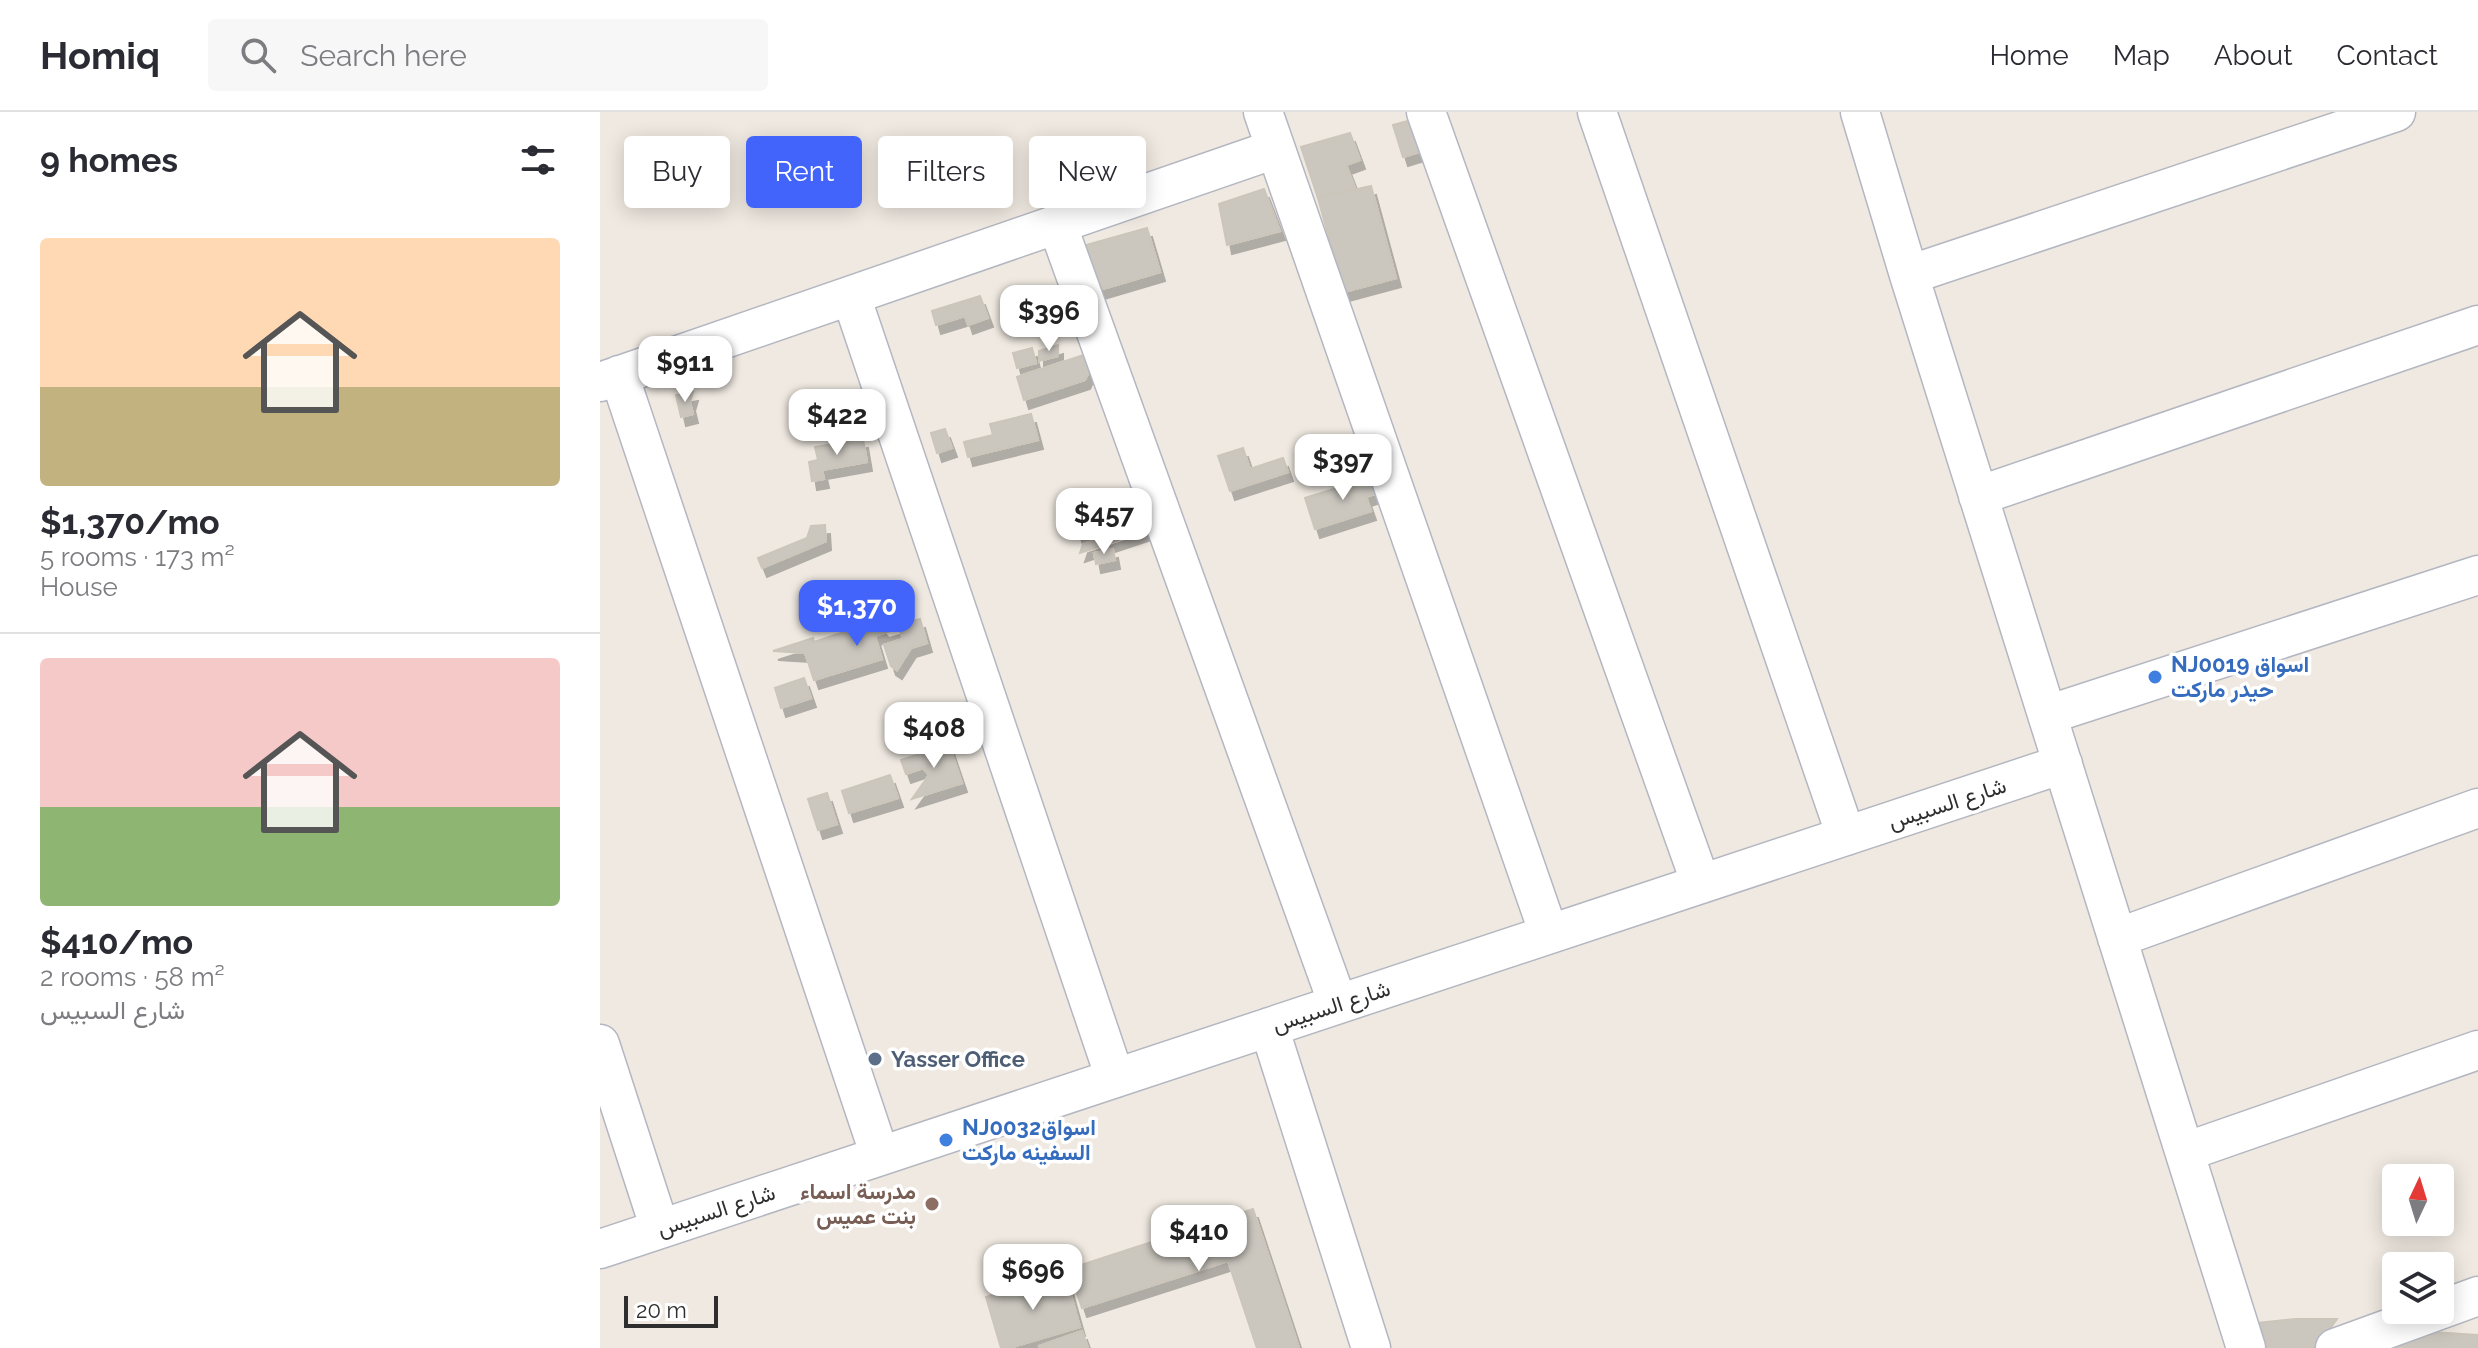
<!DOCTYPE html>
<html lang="en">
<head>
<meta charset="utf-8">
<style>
  body { margin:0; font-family:Raleway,Vazirmatn,sans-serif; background:#f7f7f7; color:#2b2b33; height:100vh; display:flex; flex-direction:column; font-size:30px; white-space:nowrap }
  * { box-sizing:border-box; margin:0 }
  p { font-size:26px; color:#7c7c81 }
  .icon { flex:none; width:44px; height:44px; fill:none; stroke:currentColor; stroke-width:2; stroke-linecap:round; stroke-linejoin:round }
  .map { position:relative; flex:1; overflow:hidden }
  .sheet { display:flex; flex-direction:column; background:#fff; width:600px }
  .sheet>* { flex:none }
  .top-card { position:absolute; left:24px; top:24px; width:760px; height:72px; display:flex; gap:16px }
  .needle { width:52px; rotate:4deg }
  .buttons { position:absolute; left:1782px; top:1052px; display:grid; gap:16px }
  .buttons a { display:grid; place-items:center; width:72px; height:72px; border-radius:8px; background:#fff; box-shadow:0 4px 20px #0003; font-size:40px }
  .scale { position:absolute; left:24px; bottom:20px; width:94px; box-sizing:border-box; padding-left:8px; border:4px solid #2e2e2e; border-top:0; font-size:22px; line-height:28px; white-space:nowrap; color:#2e2e2e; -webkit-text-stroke:6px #fff; paint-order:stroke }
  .price { position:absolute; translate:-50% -68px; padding:0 18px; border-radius:16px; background:#fff; color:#222; font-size:26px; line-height:52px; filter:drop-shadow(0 2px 4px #0008) }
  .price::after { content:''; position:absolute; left:50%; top:48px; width:24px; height:18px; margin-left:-12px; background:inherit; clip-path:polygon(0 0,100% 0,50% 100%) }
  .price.selected { background:#4264fb; color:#fff }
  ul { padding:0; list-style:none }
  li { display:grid; align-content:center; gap:16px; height:424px; padding:0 40px }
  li+li { border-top:2px solid #e1e1e2 }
  li span { display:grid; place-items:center; height:248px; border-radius:8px; color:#555 }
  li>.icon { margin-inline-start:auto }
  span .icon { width:144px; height:144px; fill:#fffc; stroke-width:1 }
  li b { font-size:34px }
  h2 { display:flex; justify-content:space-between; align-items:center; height:96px; padding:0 40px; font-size:34px }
  .pill { padding:0 28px; border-radius:8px; background:#fff; box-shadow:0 4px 20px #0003; font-size:28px; line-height:72px }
  .pill.selected { background:#4264fb; color:#fff }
  header { display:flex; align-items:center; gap:48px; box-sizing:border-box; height:112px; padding:0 40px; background:#fff; border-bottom:2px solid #e1e1e2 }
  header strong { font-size:38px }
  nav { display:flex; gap:44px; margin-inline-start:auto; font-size:28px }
  .search { width:560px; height:72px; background:#f7f7f7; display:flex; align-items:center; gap:20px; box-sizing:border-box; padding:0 28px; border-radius:8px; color:#7c7c81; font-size:30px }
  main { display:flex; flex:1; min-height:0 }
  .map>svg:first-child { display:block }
  .building { fill:#cbc7bf; stroke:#cbc5ba; stroke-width:2; filter:url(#shadow) }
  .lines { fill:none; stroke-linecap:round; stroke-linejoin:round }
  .minor-casing { stroke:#b4b7c1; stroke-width:41 }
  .minor { stroke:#fff; stroke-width:38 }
  .shop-dot { fill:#3f7fe0; stroke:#fff; stroke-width:3 }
  .service-dot { fill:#5c6f8a; stroke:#fff; stroke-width:3 }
  .education-dot { fill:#8d6e63; stroke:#fff; stroke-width:3 }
  .labels { text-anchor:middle; stroke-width:7; stroke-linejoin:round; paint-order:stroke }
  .shop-label { font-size:22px; font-weight:bold; fill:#366cbe; stroke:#fff; text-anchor:start }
  .street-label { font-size:22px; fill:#2e2e2e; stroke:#fff }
  .service-label { font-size:22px; font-weight:bold; fill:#4e5e75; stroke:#fff; text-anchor:start }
  .education-label { font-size:22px; font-weight:bold; fill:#785e54; stroke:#fff; text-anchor:end }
</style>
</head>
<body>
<header>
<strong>Homiq</strong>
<div class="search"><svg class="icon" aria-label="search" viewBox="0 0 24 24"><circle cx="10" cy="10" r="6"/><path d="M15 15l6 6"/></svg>Search here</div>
<nav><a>Home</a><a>Map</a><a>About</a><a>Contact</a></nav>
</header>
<main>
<section class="sheet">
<h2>9 homes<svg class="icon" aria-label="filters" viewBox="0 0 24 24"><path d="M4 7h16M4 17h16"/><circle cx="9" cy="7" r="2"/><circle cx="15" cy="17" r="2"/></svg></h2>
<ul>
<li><span style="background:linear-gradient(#ffd9b3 60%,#c2b280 0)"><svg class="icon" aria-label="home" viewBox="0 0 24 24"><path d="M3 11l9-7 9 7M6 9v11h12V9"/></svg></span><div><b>$1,370/mo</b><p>5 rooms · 173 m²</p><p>House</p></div></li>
<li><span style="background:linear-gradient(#f6c9c9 60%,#8fb573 0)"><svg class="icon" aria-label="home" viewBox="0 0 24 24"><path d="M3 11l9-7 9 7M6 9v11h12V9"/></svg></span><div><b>$410/mo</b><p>2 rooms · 58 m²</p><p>شارع السبيس</p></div></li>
</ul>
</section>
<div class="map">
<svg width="1878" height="1236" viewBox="0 0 1878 1236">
  <defs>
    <filter id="shadow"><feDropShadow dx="5" dy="9" stdDeviation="0" flood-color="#0004"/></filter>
  </defs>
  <rect width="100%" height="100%" fill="#efe9e1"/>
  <path class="building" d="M 819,6 L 829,37 L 803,45 L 793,13 Z
    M 750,21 L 760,48 L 746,53 L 755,76 L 718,86 L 701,35 Z
    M 771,74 L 796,166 L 744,180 L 718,86 Z
    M 664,77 L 680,119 L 627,133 L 619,92 Z
    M 547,116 L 560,160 L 496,179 L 483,134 Z
    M 380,184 L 388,206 L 368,213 L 365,204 L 336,213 L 332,199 Z
    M 458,233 L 458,244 L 439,249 L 439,239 Z
    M 432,236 L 436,251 L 417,256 L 413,241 Z
    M 499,238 L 485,268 L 424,288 L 417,265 Z
    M 93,280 L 90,290 L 93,302 L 81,305 L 76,283 Z
    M 431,302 L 438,328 L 368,345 L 364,330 L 393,323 L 390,312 Z
    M 345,317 L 352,336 L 337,341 L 331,321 Z
    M 263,327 L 267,350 L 222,358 L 224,367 L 212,369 L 209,350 L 218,348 L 215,335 Z
    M 643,336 L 650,357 L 683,346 L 688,360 L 630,379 L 618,344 Z
    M 779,363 L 784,379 L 766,385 L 771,399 L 715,417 L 705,386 Z
    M 514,391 L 521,414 L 503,420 L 498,405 L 487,409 L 492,422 L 479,427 L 472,405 Z
    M 550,410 L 552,417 L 480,441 L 483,432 Z
    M 225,413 L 226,429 L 162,456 L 158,446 L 207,426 L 211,414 Z
    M 513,437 L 515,448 L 496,452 L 494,441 Z
    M 320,507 L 327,531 L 311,536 L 297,558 L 291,554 L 284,533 L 303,527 L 299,516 L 275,524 L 282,547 L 214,568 L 205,541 L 173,539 L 213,526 L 214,530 L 277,509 L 284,517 Z
    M 204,566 L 211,586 L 181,596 L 175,576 Z
    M 349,633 L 362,671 L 312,687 L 329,663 L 323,656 L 306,662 L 301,648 Z
    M 290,663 L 298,686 L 249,701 L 242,679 Z
    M 227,681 L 237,712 L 218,718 L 208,687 Z
    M 653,1097 L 699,1236 L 657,1236 L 628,1149 L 482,1196 L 469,1157 Z
    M 465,1162 L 480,1215 L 409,1236 L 401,1236 L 386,1185 Z
    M 1696,1207 L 1737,1207 L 1716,1236 L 1663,1236 L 1655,1211 Z
    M 482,1219 L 488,1236 L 440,1236 L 439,1234 Z
    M 1832,1220 L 1878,1223 L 1878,1236 L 1794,1236 Z"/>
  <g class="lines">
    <g class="minor-casing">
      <path id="minor" d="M 663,0 L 949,822
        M 826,0 L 1101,772
        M 997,0 L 1246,724
        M 1260,0 L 1309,163 L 1646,1236
        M 457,112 L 738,892
        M 1309,163 L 1796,0
        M 251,184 L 515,966
        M 19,263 L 280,1044
        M 0,270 L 675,37
        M 1378,384 L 1878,213
        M 1447,603 L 1878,463
        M 1517,826 L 1878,696
        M 669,915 L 771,1236
        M 0,932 L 60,1117
        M 1585,1040 L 1878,938
        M 0,1137 L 1463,652
        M 1735,1236 L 1878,1184"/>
    </g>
    <use href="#minor" class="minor"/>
  </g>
  <g class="shop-dot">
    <circle cx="1555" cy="565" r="8"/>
    <circle cx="346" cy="1028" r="8"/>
  </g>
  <circle class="service-dot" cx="275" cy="947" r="8"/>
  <circle class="education-dot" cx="332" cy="1092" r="8"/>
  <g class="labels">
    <g class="shop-label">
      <text x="1571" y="560">NJ0019 اسواق<tspan x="1571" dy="25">حيدر ماركت</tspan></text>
      <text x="362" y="1023">NJ0032اسواق<tspan x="362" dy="25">السفينه ماركت</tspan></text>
    </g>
    <g class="street-label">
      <text transform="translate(1347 691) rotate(-18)" y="8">شارع السبيس</text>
      <text transform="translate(731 894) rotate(-18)" y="8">شارع السبيس</text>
      <text transform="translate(116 1098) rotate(-18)" y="8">شارع السبيس</text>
    </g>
    <g class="service-label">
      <text x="291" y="955">Yasser Office</text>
    </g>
    <g class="education-label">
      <text x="316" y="1087">مدرسة اسماء<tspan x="316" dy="25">بنت عميس</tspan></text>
    </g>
  </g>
</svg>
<div class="buttons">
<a><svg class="needle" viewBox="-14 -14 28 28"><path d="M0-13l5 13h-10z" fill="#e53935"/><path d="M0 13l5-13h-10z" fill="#7c7c81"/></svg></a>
<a><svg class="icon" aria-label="layers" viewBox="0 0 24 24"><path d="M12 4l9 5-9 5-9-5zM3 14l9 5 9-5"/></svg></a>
</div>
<div class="scale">20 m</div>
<b class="price" style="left:449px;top:241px">$396</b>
<b class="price" style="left:85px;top:292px">$911</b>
<b class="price" style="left:237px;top:345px">$422</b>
<b class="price" style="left:743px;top:390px">$397</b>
<b class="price" style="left:504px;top:444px">$457</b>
<b class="price selected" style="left:257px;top:536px">$1,370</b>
<b class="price" style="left:334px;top:658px">$408</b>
<b class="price" style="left:599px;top:1161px">$410</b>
<b class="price" style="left:433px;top:1200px">$696</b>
<div class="top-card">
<a class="pill">Buy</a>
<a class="pill selected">Rent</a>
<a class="pill">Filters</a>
<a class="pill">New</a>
</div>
</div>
</main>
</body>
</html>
